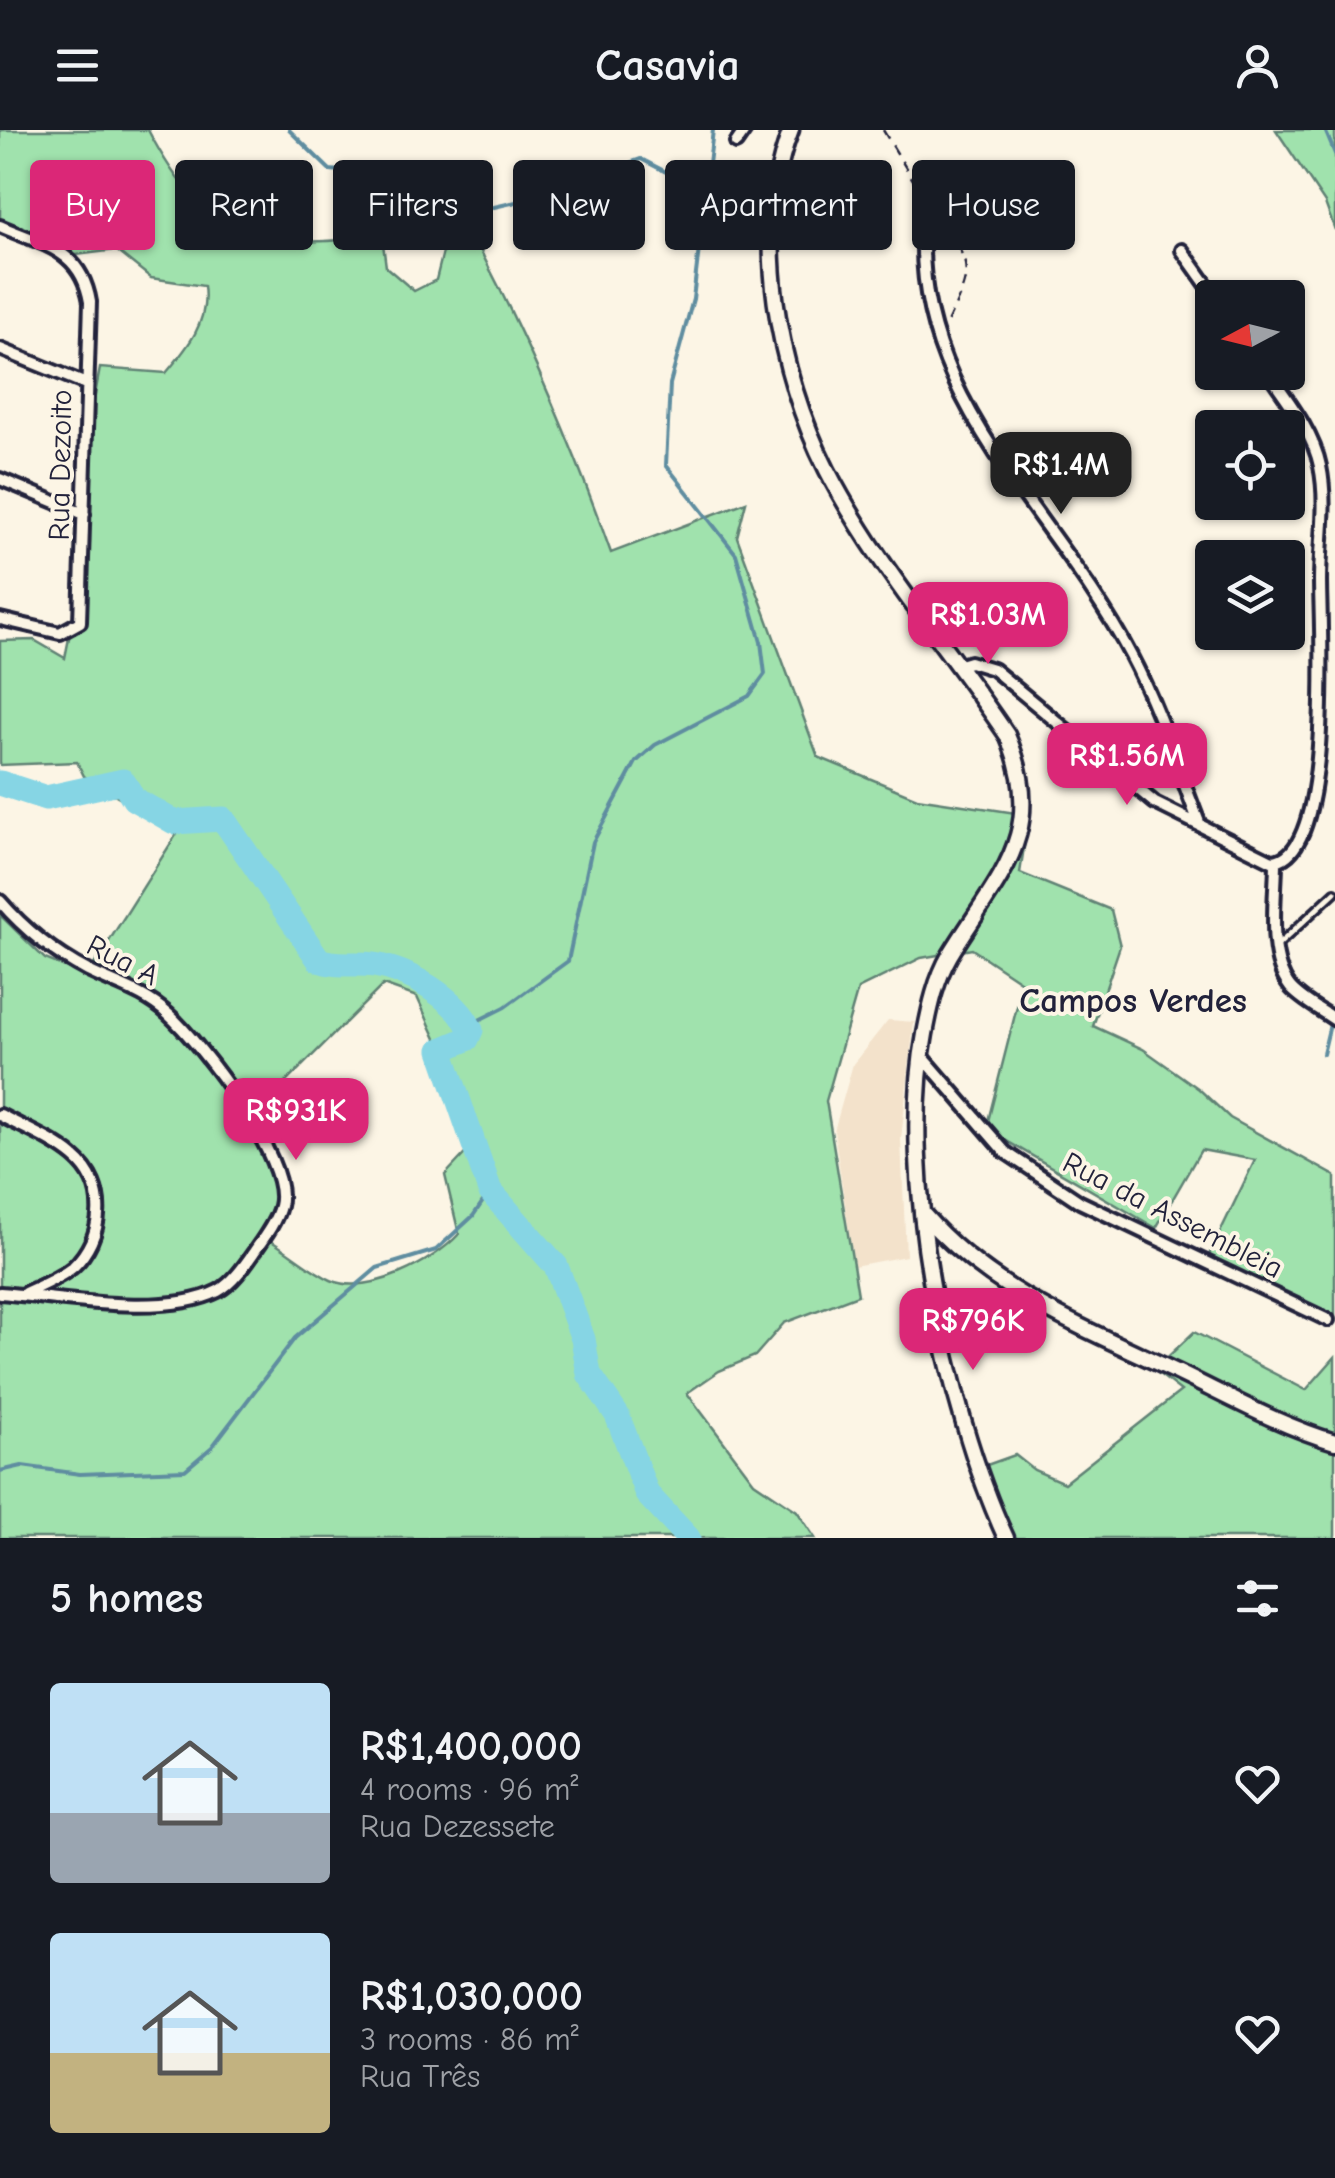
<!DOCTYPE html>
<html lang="en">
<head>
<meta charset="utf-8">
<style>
  body { margin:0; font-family:"Comic Neue",sans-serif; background:#20242c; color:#f1f3f6; height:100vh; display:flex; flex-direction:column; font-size:38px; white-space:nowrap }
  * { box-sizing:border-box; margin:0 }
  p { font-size:32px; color:#9ea1a6 }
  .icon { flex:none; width:55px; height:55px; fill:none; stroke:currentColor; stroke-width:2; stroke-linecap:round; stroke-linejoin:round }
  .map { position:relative; height:1408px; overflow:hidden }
  .details { display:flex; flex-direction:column; background:#171b24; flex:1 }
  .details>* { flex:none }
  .top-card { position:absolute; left:30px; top:30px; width:1275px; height:90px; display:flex; gap:20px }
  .needle { width:65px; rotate:263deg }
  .buttons { position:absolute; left:1195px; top:150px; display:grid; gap:20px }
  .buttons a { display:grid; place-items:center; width:110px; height:110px; border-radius:10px; background:#171b24; box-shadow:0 2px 8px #0004; font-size:50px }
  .price { position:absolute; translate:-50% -85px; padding:0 22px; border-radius:20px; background:#db2777; color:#fff; font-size:32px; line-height:65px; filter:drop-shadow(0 2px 5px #0008) }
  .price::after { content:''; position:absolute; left:50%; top:60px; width:30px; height:22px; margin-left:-15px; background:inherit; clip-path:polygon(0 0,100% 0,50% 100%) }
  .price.current { background:#222; color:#fff }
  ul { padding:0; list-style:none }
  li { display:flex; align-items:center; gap:30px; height:250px; padding:0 50px }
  li span { display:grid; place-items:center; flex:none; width:280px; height:200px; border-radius:10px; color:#555 }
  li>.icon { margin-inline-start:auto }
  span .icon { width:120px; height:120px; fill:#fffc; stroke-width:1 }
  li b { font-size:42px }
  h2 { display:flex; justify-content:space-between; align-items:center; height:120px; padding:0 50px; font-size:42px }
  .tag { padding:0 35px; border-radius:10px; background:#171b24; box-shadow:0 2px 8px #0004; font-size:35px; line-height:90px }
  .tag.current { background:#db2777; color:#fff }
  header { display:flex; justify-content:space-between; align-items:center; height:130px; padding:0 50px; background:#171b24; font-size:45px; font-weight:800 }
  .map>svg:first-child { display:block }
  .built { fill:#f3e2cb }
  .green { fill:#a0e2ad; stroke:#618274; stroke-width:2.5; fill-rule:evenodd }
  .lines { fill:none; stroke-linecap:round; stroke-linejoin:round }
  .stream { stroke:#5e8da0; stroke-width:4 }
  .river { stroke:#86d5e4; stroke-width:25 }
  .service-casing { stroke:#22223b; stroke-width:12 }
  .minor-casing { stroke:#22223b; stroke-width:18 }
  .tertiary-casing { stroke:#22223b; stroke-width:21 }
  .path { stroke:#22223b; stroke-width:2.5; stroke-dasharray:10 8; stroke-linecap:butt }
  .service { stroke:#fcf5e5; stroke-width:5 }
  .minor { stroke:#fcf5e5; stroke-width:10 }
  .tertiary { stroke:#fcf5e5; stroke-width:14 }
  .labels { text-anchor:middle; stroke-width:8; stroke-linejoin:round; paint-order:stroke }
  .street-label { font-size:30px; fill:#22223b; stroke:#fcf5e5 }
  .quarter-label { font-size:35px; font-weight:bold; fill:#22223b; stroke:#fcf5e5 }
</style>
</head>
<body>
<header><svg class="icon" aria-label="menu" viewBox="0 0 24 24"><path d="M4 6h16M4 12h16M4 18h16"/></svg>Casavia<svg class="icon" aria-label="person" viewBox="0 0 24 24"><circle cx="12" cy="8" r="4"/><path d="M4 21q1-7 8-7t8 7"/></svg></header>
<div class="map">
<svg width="1335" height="1408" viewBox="0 0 1335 1408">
  <rect width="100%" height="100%" fill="#fcf5e5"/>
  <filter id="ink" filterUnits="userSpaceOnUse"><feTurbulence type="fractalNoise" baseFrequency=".01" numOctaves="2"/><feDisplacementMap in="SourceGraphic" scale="20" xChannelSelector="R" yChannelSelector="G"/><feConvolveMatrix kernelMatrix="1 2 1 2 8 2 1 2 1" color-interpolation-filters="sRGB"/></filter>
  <g filter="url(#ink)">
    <path class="built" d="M 888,890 L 914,892 L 901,1009 L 906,1126 L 854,1136 L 834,1001 L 853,934 Z"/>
    <path class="green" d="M 0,0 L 148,0 C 209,116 260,120 382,106 L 386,137 L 414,161 L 436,150 L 443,122 L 475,110 C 528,211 573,316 611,423 L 746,372 L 737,407 L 818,627 L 917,668 L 1029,685 L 1020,743 L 1111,780 L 1120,816 L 1093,896 L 1143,919 L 1199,959 L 1230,988 L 1335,1046 L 1335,1188 L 1208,1127 L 1255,1030 L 1201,1020 L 1156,1098 L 986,999 L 1023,853 L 972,819 L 921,828 L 858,859 L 826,971 L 858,1165 L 784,1193 L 755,1226 L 719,1241 L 687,1263 L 754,1352 L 797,1381 L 815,1408 L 0,1408 L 0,785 L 45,829 L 87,846 L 178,702 L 84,646 L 77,632 L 0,635 L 0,511 L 34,510 L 65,528 L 85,428 L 88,388 L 75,373 L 100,238 L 166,243 C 188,217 209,192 204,156 L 151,148 L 116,120 L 68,126 L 0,90 ZM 383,855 L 417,867 L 453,946 L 474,1014 L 445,1045 L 459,1104 C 435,1131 367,1167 331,1150 C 310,1140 291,1123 271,1111 C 286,1060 270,1038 244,994 Z
      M 1276,0 L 1335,0 L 1335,100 L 1325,73 Z
      M 1194,1202 L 1306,1260 L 1335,1227 L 1335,1408 L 1007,1408 L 981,1337 L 1015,1325 L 1034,1340 L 1064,1353 L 1181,1261 L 1154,1240 Z"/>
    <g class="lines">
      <path class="stream" d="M 289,0 L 330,40 L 426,49 L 472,82 L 525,70 L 641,29 L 670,44 L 703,77
        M 1325,0 L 1335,24
        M 469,895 L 505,877 L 568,831 L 593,712 L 636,632 L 655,615 L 749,566 L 765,544 L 761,512 L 736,424 L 666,335 L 670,254 L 693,169 L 713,0
        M 1323,924 L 1335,873
        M 0,1341 L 22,1336 L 80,1344 L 185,1340 L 212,1317 L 295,1208 L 377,1138 L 436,1120 L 473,1086 L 490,1061"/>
      <path class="river" d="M 0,653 L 46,668 L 123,651 L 134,669 L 174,692 L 223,689 L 319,830 C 336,837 356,832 374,835 C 408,840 456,868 471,900 L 467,909 L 441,920 L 490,1061 L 556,1136 L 583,1209 L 589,1244 L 617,1285 L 647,1364 L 688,1408"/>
      <g class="service-casing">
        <path id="service" d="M 1277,816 L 1335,762"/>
      </g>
      <g class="minor-casing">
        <path id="minor" d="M 736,13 L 745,0
          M 926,73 C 899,260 1052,375 1131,526 C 1159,579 1178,639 1200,695
          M 0,96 C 45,116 81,119 90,172 L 80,492 L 60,503 L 0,489
          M 1182,120 L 1216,168
          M 0,219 L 86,254
          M 0,349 L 84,384
          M 960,535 L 970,532 L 993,539 L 1155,673 L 1272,731 C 1335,729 1320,497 1320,451 C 1320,412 1328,374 1320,336 C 1313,302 1288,271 1268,242
          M 1276,731 C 1276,768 1266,826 1290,857 C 1301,870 1321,880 1335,890
          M 0,771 C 25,800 54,823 88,841 C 116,855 144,862 168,884 C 201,914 292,1031 280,1076 C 276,1092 263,1109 254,1122 C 245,1135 232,1154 218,1161 C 165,1188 59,1168 0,1163
          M 922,926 L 1005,1022 L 1080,1072 L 1328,1190
          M 0,985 C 24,998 54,1010 74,1027 C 109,1056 104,1108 73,1137 C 60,1148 40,1156 25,1163"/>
      </g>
      <g class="tertiary-casing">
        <path id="tertiary" d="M 791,0 C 751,102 778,244 827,340 C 875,434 948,517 1007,605 C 1049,703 998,746 950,825 C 936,849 930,877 925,904 C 898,1046 946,1278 1006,1408
          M 924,1085 C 992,1163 1089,1200 1181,1244 C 1231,1268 1281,1296 1335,1312"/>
      </g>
      <path class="path" d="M 883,0 L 921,63
        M 936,86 C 973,135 974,137 947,193"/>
      <use href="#service" class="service"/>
      <use href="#minor" class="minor"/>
      <use href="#tertiary" class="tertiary"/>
    </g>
  </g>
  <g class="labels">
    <g class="street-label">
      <text transform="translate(60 335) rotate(-89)" y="10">Rua Dezoito</text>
      <text transform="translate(123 830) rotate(27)" y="10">Rua A</text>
      <text transform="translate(1173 1085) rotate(27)" y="10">Rua da Assembleia</text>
    </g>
    <g class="quarter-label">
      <text x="1133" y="882">Campos Verdes</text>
    </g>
  </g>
</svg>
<div class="buttons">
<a><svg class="needle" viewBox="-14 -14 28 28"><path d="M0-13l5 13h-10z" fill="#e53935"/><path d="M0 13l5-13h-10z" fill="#9ea1a6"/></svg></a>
<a><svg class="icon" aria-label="locate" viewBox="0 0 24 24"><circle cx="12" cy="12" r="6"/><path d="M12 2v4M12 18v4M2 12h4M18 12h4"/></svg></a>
<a><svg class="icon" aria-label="layers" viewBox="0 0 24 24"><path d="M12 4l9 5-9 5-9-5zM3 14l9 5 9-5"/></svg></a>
</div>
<b class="price current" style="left:1061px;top:387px">R$1.4M</b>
<b class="price" style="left:988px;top:537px">R$1.03M</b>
<b class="price" style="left:1127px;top:678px">R$1.56M</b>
<b class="price" style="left:296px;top:1033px">R$931K</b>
<b class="price" style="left:973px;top:1243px">R$796K</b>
<div class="top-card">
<a class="tag current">Buy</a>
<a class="tag">Rent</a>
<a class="tag">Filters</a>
<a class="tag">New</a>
<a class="tag">Apartment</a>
<a class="tag">House</a>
</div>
</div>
<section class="details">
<h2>5 homes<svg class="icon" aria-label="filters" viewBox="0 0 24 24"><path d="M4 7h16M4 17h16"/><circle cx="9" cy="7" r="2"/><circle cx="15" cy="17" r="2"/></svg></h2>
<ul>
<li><span style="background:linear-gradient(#bfe0f5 65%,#9aa5b1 0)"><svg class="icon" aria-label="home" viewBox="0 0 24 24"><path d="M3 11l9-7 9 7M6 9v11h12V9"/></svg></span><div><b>R$1,400,000</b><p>4 rooms · 96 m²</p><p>Rua Dezessete</p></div><svg class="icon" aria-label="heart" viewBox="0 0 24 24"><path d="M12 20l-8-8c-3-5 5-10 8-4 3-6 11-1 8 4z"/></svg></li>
<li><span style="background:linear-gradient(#bfe0f5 60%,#c2b280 0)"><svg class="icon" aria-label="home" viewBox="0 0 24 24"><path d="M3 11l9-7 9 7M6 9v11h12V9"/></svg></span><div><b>R$1,030,000</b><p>3 rooms · 86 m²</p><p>Rua Três</p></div><svg class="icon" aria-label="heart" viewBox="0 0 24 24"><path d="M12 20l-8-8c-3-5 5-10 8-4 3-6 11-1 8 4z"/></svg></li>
</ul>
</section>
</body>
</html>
